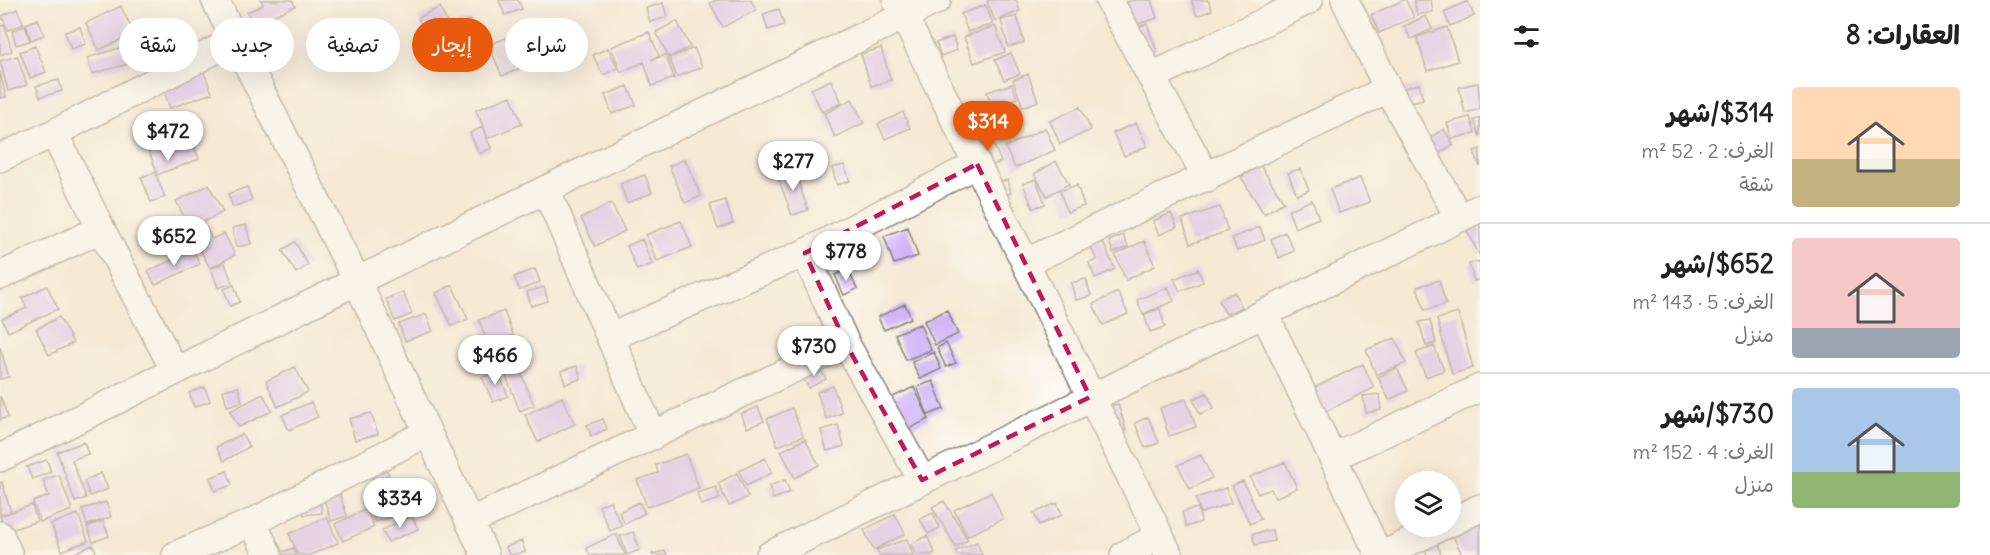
<!DOCTYPE html>
<html lang="ar">
<head>
<meta charset="utf-8">
<style>
  body { margin:0; font-family:Delius,"Playpen Sans Arabic",sans-serif; background:#f2f2f2; color:#222; direction:rtl; height:100vh; display:flex; flex-direction:column; font-size:22px; white-space:nowrap }
  * { box-sizing:border-box; margin:0 }
  p { font-size:20px; color:#767676 }
  .icon { flex:none; width:33px; height:33px; fill:none; stroke:currentColor; stroke-width:2; stroke-linecap:round; stroke-linejoin:round }
  .map { position:relative; flex:1; overflow:hidden; direction:ltr }
  .details { display:flex; flex-direction:column; background:#fff; width:510px }
  .details>* { flex:none }
  .top-card { position:absolute; left:18px; top:18px; width:570px; height:54px; direction:rtl; display:flex; gap:12px }
  .fabs { position:absolute; left:1395px; top:471px; display:grid; gap:12px }
  .fabs a { display:grid; place-items:center; width:66px; height:66px; border-radius:50%; background:#fff; box-shadow:0 6px 24px #0002; font-size:30px }
  .price { position:absolute; translate:-50% -51px; padding:0 14px; border-radius:21px; background:#fff; color:#222; font-size:20px; line-height:39px; filter:drop-shadow(0 2px 3px #0008) }
  .price::after { content:''; position:absolute; left:50%; top:36px; width:18px; height:14px; margin-left:-9px; background:inherit; clip-path:polygon(0 0,100% 0,50% 100%) }
  .price.selected { background:#ea580c; color:#fff }
  ul { padding:0; list-style:none }
  li { display:flex; align-items:center; gap:18px; height:150px; padding:0 30px }
  li+li { border-top:2px solid #e0e0e0 }
  li span { display:grid; place-items:center; flex:none; width:168px; height:120px; border-radius:6px; color:#555 }
  li>.icon { margin-inline-start:auto }
  span .icon { width:72px; height:72px; fill:#fffc; stroke-width:1 }
  li b { font-size:26px }
  h2 { display:flex; justify-content:space-between; align-items:center; height:72px; padding:0 30px; font-size:26px }
  .pill { padding:0 21px; border-radius:27px; background:#fff; box-shadow:0 6px 24px #0002; font-size:21px; line-height:54px }
  .pill.selected { background:#ea580c; color:#fff }
  main { display:flex; flex:1; min-height:0 }
  .map>svg:first-child { display:block }
  .building { fill:#d1b5f7 }
  .lines { fill:none; stroke-linecap:round; stroke-linejoin:round }
  .minor-casing { stroke:#898379; stroke-width:30 }
  .minor { stroke:#fff; stroke-width:27 }
  .marked { fill:none; stroke:#c2185b; stroke-width:4.5; stroke-dasharray:12 8; stroke-linejoin:round }
</style>
</head>
<body>
<main>
<section class="details">
<h2>العقارات: 8<svg class="icon" aria-label="filters" viewBox="0 0 24 24"><path d="M4 7h16M4 17h16"/><circle cx="9" cy="7" r="2"/><circle cx="15" cy="17" r="2"/></svg></h2>
<ul>
<li><span style="background:linear-gradient(#ffd9b3 60%,#c2b280 0)"><svg class="icon" aria-label="home" viewBox="0 0 24 24"><path d="M3 11l9-7 9 7M6 9v11h12V9"/></svg></span><div><b>$314/شهر</b><p>الغرف: 2 · 52 m²</p><p>شقة</p></div></li>
<li><span style="background:linear-gradient(#f6c9c9 75%,#9aa5b1 0)"><svg class="icon" aria-label="home" viewBox="0 0 24 24"><path d="M3 11l9-7 9 7M6 9v11h12V9"/></svg></span><div><b>$652/شهر</b><p>الغرف: 5 · 143 m²</p><p>منزل</p></div></li>
<li><span style="background:linear-gradient(#a9c7e8 70%,#8fb573 0)"><svg class="icon" aria-label="home" viewBox="0 0 24 24"><path d="M3 11l9-7 9 7M6 9v11h12V9"/></svg></span><div><b>$730/شهر</b><p>الغرف: 4 · 152 m²</p><p>منزل</p></div></li>
</ul>
</section>
<div class="map">
<svg width="1480" height="555" viewBox="0 0 1480 555">
  <rect width="100%" height="100%" fill="#fff"/>
  <filter id="ink" filterUnits="userSpaceOnUse"><feTurbulence type="fractalNoise" baseFrequency=".0167" numOctaves="2"/><feDisplacementMap in="SourceGraphic" scale="12" xChannelSelector="R" yChannelSelector="G"/><feConvolveMatrix kernelMatrix="1 2 1 2 8 2 1 2 1" color-interpolation-filters="sRGB"/></filter>
  <filter id="wash" filterUnits="userSpaceOnUse"><feTurbulence type="fractalNoise" baseFrequency=".008" numOctaves="4" result="noise"/><feDisplacementMap in="SourceGraphic" scale="24" xChannelSelector="R" yChannelSelector="G"/><feGaussianBlur stdDeviation="1.35" result="paint"/><feColorMatrix in="noise" values="0 0 0 0 0 0 0 0 0 0 0 0 0 0 0 0 0 1.4 0 .05"/><feComposite in="paint" operator="in"/></filter>
  <g filter="url(#wash)">
    <rect width="100%" height="100%" fill="#f6ead6"/>
    <g id="blocks">
      <path class="building" d="M 261,0 L 292,0 L 295,6 L 253,25 L 247,12 L 263,5 Z
        M 499,0 L 518,0 L 522,9 L 505,15 Z
        M 716,0 L 751,0 L 756,10 L 723,27 L 710,3 Z
        M 989,0 L 1016,0 L 1020,11 L 995,21 L 987,1 Z
        M 1133,0 L 1151,0 L 1157,18 L 1126,28 L 1118,5 Z
        M 1191,0 L 1208,0 L 1212,10 L 1197,16 Z
        M 1403,0 L 1406,0 L 1414,17 L 1379,33 L 1371,15 Z
        M 1414,0 L 1431,0 L 1433,12 L 1417,15 Z
        M 1468,1 L 1474,16 L 1450,26 L 1444,12 Z
        M 663,3 L 667,17 L 650,22 L 646,8 Z
        M 986,5 L 993,24 L 968,32 L 961,14 Z
        M 121,6 L 134,34 L 99,50 L 86,23 Z
        M 440,7 L 447,22 L 425,32 L 418,18 Z
        M 17,9 L 24,24 L 8,30 L 2,16 Z
        M 779,9 L 784,25 L 768,30 L 763,14 Z
        M 1017,16 L 1024,43 L 1008,47 L 1001,20 Z
        M 1426,16 L 1432,29 L 1411,39 L 1404,26 Z
        M 38,19 L 44,35 L 31,40 L 26,24 Z
        M 471,20 L 474,34 L 460,37 L 457,23 Z
        M 677,21 L 690,47 L 669,57 L 656,32 Z
        M 454,24 L 458,40 L 444,44 L 439,28 Z
        M 1147,24 L 1157,51 L 1140,57 L 1130,30 Z
        M 4,25 L 12,51 L 0,55 L 0,26 Z
        M 25,26 L 30,41 L 16,45 L 12,31 Z
        M 995,26 L 1005,52 L 974,63 L 964,37 Z
        M 80,27 L 86,44 L 71,49 L 65,32 Z
        M 1447,27 L 1458,61 L 1427,71 L 1417,37 Z
        M 649,32 L 659,56 L 651,60 L 666,55 L 674,78 L 652,86 L 644,62 L 621,72 L 611,47 Z
        M 479,34 L 483,48 L 469,52 L 464,39 Z
        M 953,37 L 957,50 L 941,56 L 936,43 Z
        M 506,38 L 519,69 L 502,76 L 489,45 Z
        M 35,46 L 46,72 L 30,78 L 20,52 Z
        M 126,46 L 131,63 L 92,74 L 87,58 Z
        M 608,48 L 618,68 L 603,75 L 593,55 Z
        M 694,48 L 702,67 L 677,77 L 669,58 Z
        M 881,48 L 891,80 L 871,86 L 861,54 Z
        M 1011,53 L 1020,74 L 1004,80 L 995,60 Z
        M 17,56 L 27,85 L 8,91 L 0,61 Z
        M 200,62 L 212,93 L 170,108 L 159,77 Z
        M 0,72 L 6,97 L 0,98 Z
        M 1028,74 L 1038,101 L 1023,107 L 1013,80 Z
        M 59,80 L 62,91 L 40,97 L 36,86 Z
        M 831,80 L 842,103 L 822,112 L 811,89 Z
        M 1478,83 L 1480,109 L 1465,113 L 1459,87 Z
        M 1012,84 L 1017,98 L 992,107 L 987,92 Z
        M 1419,84 L 1423,99 L 1408,103 L 1404,88 Z
        M 628,86 L 636,105 L 612,114 L 605,95 Z
        M 511,96 L 522,124 L 488,138 L 476,110 Z
        M 852,99 L 864,123 L 835,137 L 824,114 Z
        M 1080,107 L 1091,130 L 1060,144 L 1050,121 Z
        M 903,112 L 910,128 L 885,139 L 878,124 Z
        M 1470,117 L 1475,133 L 1452,139 L 1447,123 Z
        M 1480,118 L 1480,137 L 1474,120 Z
        M 1136,123 L 1147,146 L 1124,156 L 1113,133 Z
        M 482,127 L 491,148 L 479,154 L 470,133 Z
        M 1045,128 L 1055,150 L 1015,168 L 1005,147 Z
        M 1444,129 L 1453,145 L 1432,157 L 1423,141 Z
        M 190,134 L 199,159 L 156,175 L 165,197 L 151,202 L 141,177 L 157,172 L 148,149 Z
        M 990,136 L 1001,162 L 986,168 L 975,143 Z
        M 1480,149 L 1480,167 L 1474,151 Z
        M 685,159 L 701,196 L 685,203 L 669,166 Z
        M 1056,161 L 1069,184 L 1047,196 L 1034,174 Z
        M 844,165 L 850,181 L 837,185 L 832,168 Z
        M 1260,165 L 1284,202 L 1264,214 L 1241,177 Z
        M 794,169 L 808,210 L 792,215 L 777,175 Z
        M 1300,169 L 1309,190 L 1297,195 L 1288,173 Z
        M 645,175 L 652,193 L 627,203 L 620,184 Z
        M 1360,178 L 1370,202 L 1339,213 L 1330,189 Z
        M 1036,179 L 1045,204 L 1033,208 L 1023,184 Z
        M 1008,180 L 1011,193 L 993,198 L 990,184 Z
        M 209,185 L 223,212 L 190,229 L 176,201 Z
        M 1077,185 L 1084,206 L 1067,212 L 1060,191 Z
        M 247,187 L 252,200 L 233,207 L 228,194 Z
        M 725,200 L 733,223 L 718,229 L 710,205 Z
        M 1312,200 L 1319,218 L 1295,228 L 1288,210 Z
        M 611,203 L 625,231 L 595,246 L 581,218 Z
        M 1220,207 L 1228,231 L 1190,244 L 1182,219 Z
        M 1171,213 L 1177,227 L 1159,235 L 1153,221 Z
        M 1480,217 L 1480,256 L 1464,225 Z
        M 681,221 L 692,247 L 657,261 L 646,235 Z
        M 204,224 L 212,239 L 224,233 L 235,255 L 210,268 L 190,231 Z
        M 246,225 L 251,244 L 236,247 L 232,228 Z
        M 908,227 L 918,256 L 894,264 L 884,236 Z
        M 1260,227 L 1265,240 L 1237,251 L 1232,238 Z
        M 1098,231 L 1115,269 L 1095,278 L 1089,263 L 1097,260 L 1086,237 Z
        M 1285,232 L 1294,251 L 1279,258 L 1271,239 Z
        M 1123,235 L 1128,247 L 1113,253 L 1109,241 Z
        M 642,239 L 652,264 L 637,270 L 627,246 Z
        M 1144,241 L 1155,266 L 1126,280 L 1115,255 Z
        M 295,242 L 308,265 L 296,273 L 282,250 Z
        M 193,250 L 200,264 L 155,285 L 148,271 Z
        M 1480,261 L 1480,279 L 1474,281 L 1469,264 Z
        M 225,263 L 232,283 L 218,288 L 211,268 Z
        M 535,269 L 540,282 L 520,290 L 514,277 Z
        M 848,269 L 857,289 L 844,295 L 835,275 Z
        M 1198,269 L 1203,282 L 1180,291 L 1174,279 Z
        M 1086,279 L 1091,296 L 1076,300 L 1071,283 Z
        M 1439,280 L 1446,304 L 1425,310 L 1417,287 Z
        M 234,285 L 240,302 L 230,306 L 224,289 Z
        M 452,285 L 468,319 L 452,326 L 436,293 Z
        M 47,286 L 58,309 L 8,332 L 2,319 L 27,308 L 22,298 Z
        M 544,287 L 548,301 L 531,306 L 527,292 Z
        M 1168,287 L 1174,301 L 1143,314 L 1137,300 Z
        M 403,292 L 412,314 L 395,321 L 386,299 Z
        M 1118,292 L 1128,314 L 1103,325 L 1093,304 Z
        M 1235,292 L 1242,307 L 1226,314 L 1219,300 Z
        M 905,304 L 911,318 L 884,330 L 878,317 Z
        M 1160,309 L 1165,327 L 1150,332 L 1144,314 Z
        M 947,310 L 958,334 L 935,345 L 924,321 Z
        M 504,311 L 513,335 L 488,344 L 479,320 Z
        M 1458,313 L 1473,368 L 1452,374 L 1437,319 Z
        M 426,314 L 433,331 L 405,341 L 399,324 Z
        M 59,317 L 73,343 L 49,355 L 36,329 Z
        M 1430,320 L 1436,343 L 1426,346 L 1419,322 Z
        M 920,324 L 931,350 L 906,360 L 895,334 Z
        M 1395,338 L 1406,363 L 1376,375 L 1366,350 Z
        M 946,343 L 956,363 L 946,367 L 937,348 Z
        M 1434,346 L 1444,370 L 1426,377 L 1416,353 Z
        M 0,347 L 9,377 L 0,379 Z
        M 934,352 L 941,369 L 920,379 L 912,362 Z
        M 517,363 L 534,405 L 520,411 L 503,369 Z
        M 1363,364 L 1374,388 L 1318,415 L 1307,391 Z
        M 818,365 L 826,379 L 809,388 L 801,375 Z
        M 577,366 L 581,379 L 565,384 L 561,371 Z
        M 295,367 L 308,392 L 278,407 L 266,381 Z
        M 1397,368 L 1408,391 L 1389,400 L 1378,377 Z
        M 498,371 L 508,396 L 493,402 L 482,377 Z
        M 933,381 L 944,409 L 928,415 L 917,387 Z
        M 833,386 L 842,413 L 826,419 L 817,392 Z
        M 205,387 L 210,401 L 194,407 L 189,393 Z
        M 238,387 L 242,402 L 227,406 L 223,390 Z
        M 914,387 L 929,419 L 896,435 L 880,403 Z
        M 1207,393 L 1214,408 L 1200,414 L 1193,399 Z
        M 263,394 L 272,411 L 239,427 L 230,411 Z
        M 1379,394 L 1381,410 L 1366,413 L 1363,396 Z
        M 0,396 L 8,417 L 0,420 Z
        M 562,397 L 575,424 L 538,442 L 525,415 Z
        M 1186,399 L 1196,427 L 1169,436 L 1160,408 Z
        M 311,402 L 318,417 L 289,430 L 282,415 Z
        M 1118,404 L 1126,430 L 1111,435 L 1103,408 Z
        M 758,407 L 764,421 L 747,428 L 741,414 Z
        M 792,408 L 803,436 L 778,446 L 767,419 Z
        M 371,413 L 378,434 L 355,440 L 349,419 Z
        M 1148,417 L 1159,443 L 1145,448 L 1135,423 Z
        M 603,419 L 607,429 L 591,436 L 587,425 Z
        M 838,425 L 844,446 L 827,451 L 821,430 Z
        M 242,434 L 249,447 L 224,461 L 216,447 Z
        M 805,439 L 819,465 L 795,478 L 781,451 Z
        M 84,442 L 88,454 L 72,460 L 86,498 L 75,502 L 57,452 Z
        M 686,454 L 699,488 L 647,507 L 637,480 L 658,473 L 656,465 Z
        M 1201,455 L 1212,478 L 1190,489 L 1178,465 Z
        M 765,458 L 772,473 L 746,486 L 739,471 Z
        M 382,459 L 389,475 L 374,482 L 367,466 Z
        M 47,460 L 51,472 L 32,479 L 27,467 Z
        M 1285,462 L 1297,488 L 1275,498 L 1271,489 L 1258,494 L 1250,477 Z
        M 227,471 L 232,485 L 215,491 L 210,478 Z
        M 101,473 L 108,489 L 90,496 L 84,481 Z
        M 737,473 L 748,497 L 729,506 L 718,483 Z
        M 59,475 L 72,510 L 40,522 L 33,502 L 49,496 L 43,480 Z
        M 785,480 L 790,492 L 773,499 L 769,486 Z
        M 1243,481 L 1261,519 L 1250,524 L 1232,486 Z
        M 2,482 L 11,512 L 0,515 L 0,483 Z
        M 336,484 L 347,516 L 331,521 L 321,489 Z
        M 716,487 L 720,499 L 701,505 L 697,493 Z
        M 1226,488 L 1231,503 L 1201,513 L 1196,498 Z
        M 991,492 L 1003,519 L 967,536 L 954,510 Z
        M 320,496 L 322,513 L 304,515 L 302,498 Z
        M 383,501 L 389,518 L 375,522 L 369,505 Z
        M 610,501 L 622,526 L 610,531 L 599,506 Z
        M 944,501 L 968,540 L 956,547 L 932,507 Z
        M 106,502 L 111,517 L 87,525 L 82,509 Z
        M 639,502 L 645,513 L 625,524 L 619,512 Z
        M 1057,503 L 1062,515 L 1039,525 L 1034,513 Z
        M 32,505 L 37,521 L 5,532 L 0,516 Z
        M 1198,508 L 1201,522 L 1186,527 L 1182,512 Z
        M 366,509 L 374,527 L 343,541 L 335,524 Z
        M 933,513 L 940,528 L 928,534 L 920,519 Z
        M 78,514 L 88,541 L 62,551 L 51,524 Z
        M 895,514 L 905,534 L 874,550 L 864,530 Z
        M 412,516 L 418,529 L 388,542 L 382,530 Z
        M 327,517 L 338,543 L 310,555 L 298,555 L 289,534 Z
        M 103,521 L 109,536 L 93,542 L 87,527 Z
        M 1480,523 L 1480,553 L 1462,555 L 1453,536 Z
        M 1272,530 L 1274,541 L 1255,545 L 1252,534 Z
        M 633,532 L 640,550 L 627,555 L 620,536 Z
        M 616,534 L 625,555 L 590,555 L 586,548 Z
        M 927,536 L 935,553 L 931,555 L 916,555 L 911,544 Z
        M 907,539 L 913,555 L 879,555 L 877,550 Z
        M 1436,540 L 1441,555 L 1427,555 L 1423,545 Z
        M 522,541 L 525,552 L 509,555 L 506,547 Z
        M 977,542 L 982,555 L 957,555 L 956,551 Z
        M 93,545 L 97,555 L 69,555 Z
        M 293,548 L 296,555 L 274,555 Z
        M 665,551 L 667,555 L 652,555 L 652,554 Z"/>
    </g>
  </g>
  <g filter="url(#ink)">
    <use href="#blocks" fill-opacity="0" stroke="#898379" stroke-width="1.5"/>
    <g class="lines">
      <g class="minor-casing">
        <path id="minor" d="M 215,0 L 357,281 L 485,555
          M 1109,0 L 1207,178
          M 1345,0 L 1388,89 L 1459,218
          M 897,2 L 1169,555
          M 1151,77 L 1309,0
          M 54,133 L 101,229 L 175,371
          M 0,158 L 54,133 L 235,40
          M 546,190 L 653,436
          M 805,253 L 846,344 L 922,480
          M 1025,263 L 1388,89
          M 0,276 L 101,229
          M 1264,313 L 1379,555
          M 610,337 L 805,253 L 977,164
          M 1333,457 L 1480,388
          M 0,458 L 357,281 L 937,0
          M 253,522 L 268,555
          M 469,522 L 846,344
          M 1450,523 L 1480,508
          M 0,535 L 9,555
          M 176,555 L 253,522 L 427,433
          M 770,555 L 1480,208
          M 1124,555 L 1160,536
          M 1383,555 L 1442,526"/>
      </g>
      <use href="#minor" class="minor"/>
    </g>
  </g>
  <path d="M0 0H1480V555H0ZM 977,164 L 1090,397 L 922,480 L 846,344 L 805,253 Z" fill="#f6ead6" fill-opacity=".55" fill-rule="evenodd"/>
  <path class="marked" d="M 977,164 L 1090,397 L 922,480 L 846,344 L 805,253 Z"/>
</svg>
<div class="fabs">
<a><svg class="icon" aria-label="layers" viewBox="0 0 24 24"><path d="M12 4l9 5-9 5-9-5zM3 14l9 5 9-5"/></svg></a>
</div>
<b class="price selected" style="left:988px;top:152px">$314</b>
<b class="price" style="left:168px;top:162px">$472</b>
<b class="price" style="left:793px;top:192px">$277</b>
<b class="price" style="left:174px;top:267px">$652</b>
<b class="price" style="left:846px;top:282px">$778</b>
<b class="price" style="left:814px;top:377px">$730</b>
<b class="price" style="left:495px;top:386px">$466</b>
<b class="price" style="left:400px;top:529px">$334</b>
<div class="top-card">
<a class="pill">شراء</a>
<a class="pill selected">إيجار</a>
<a class="pill">تصفية</a>
<a class="pill">جديد</a>
<a class="pill">شقة</a>
</div>
</div>
</main>
</body>
</html>
